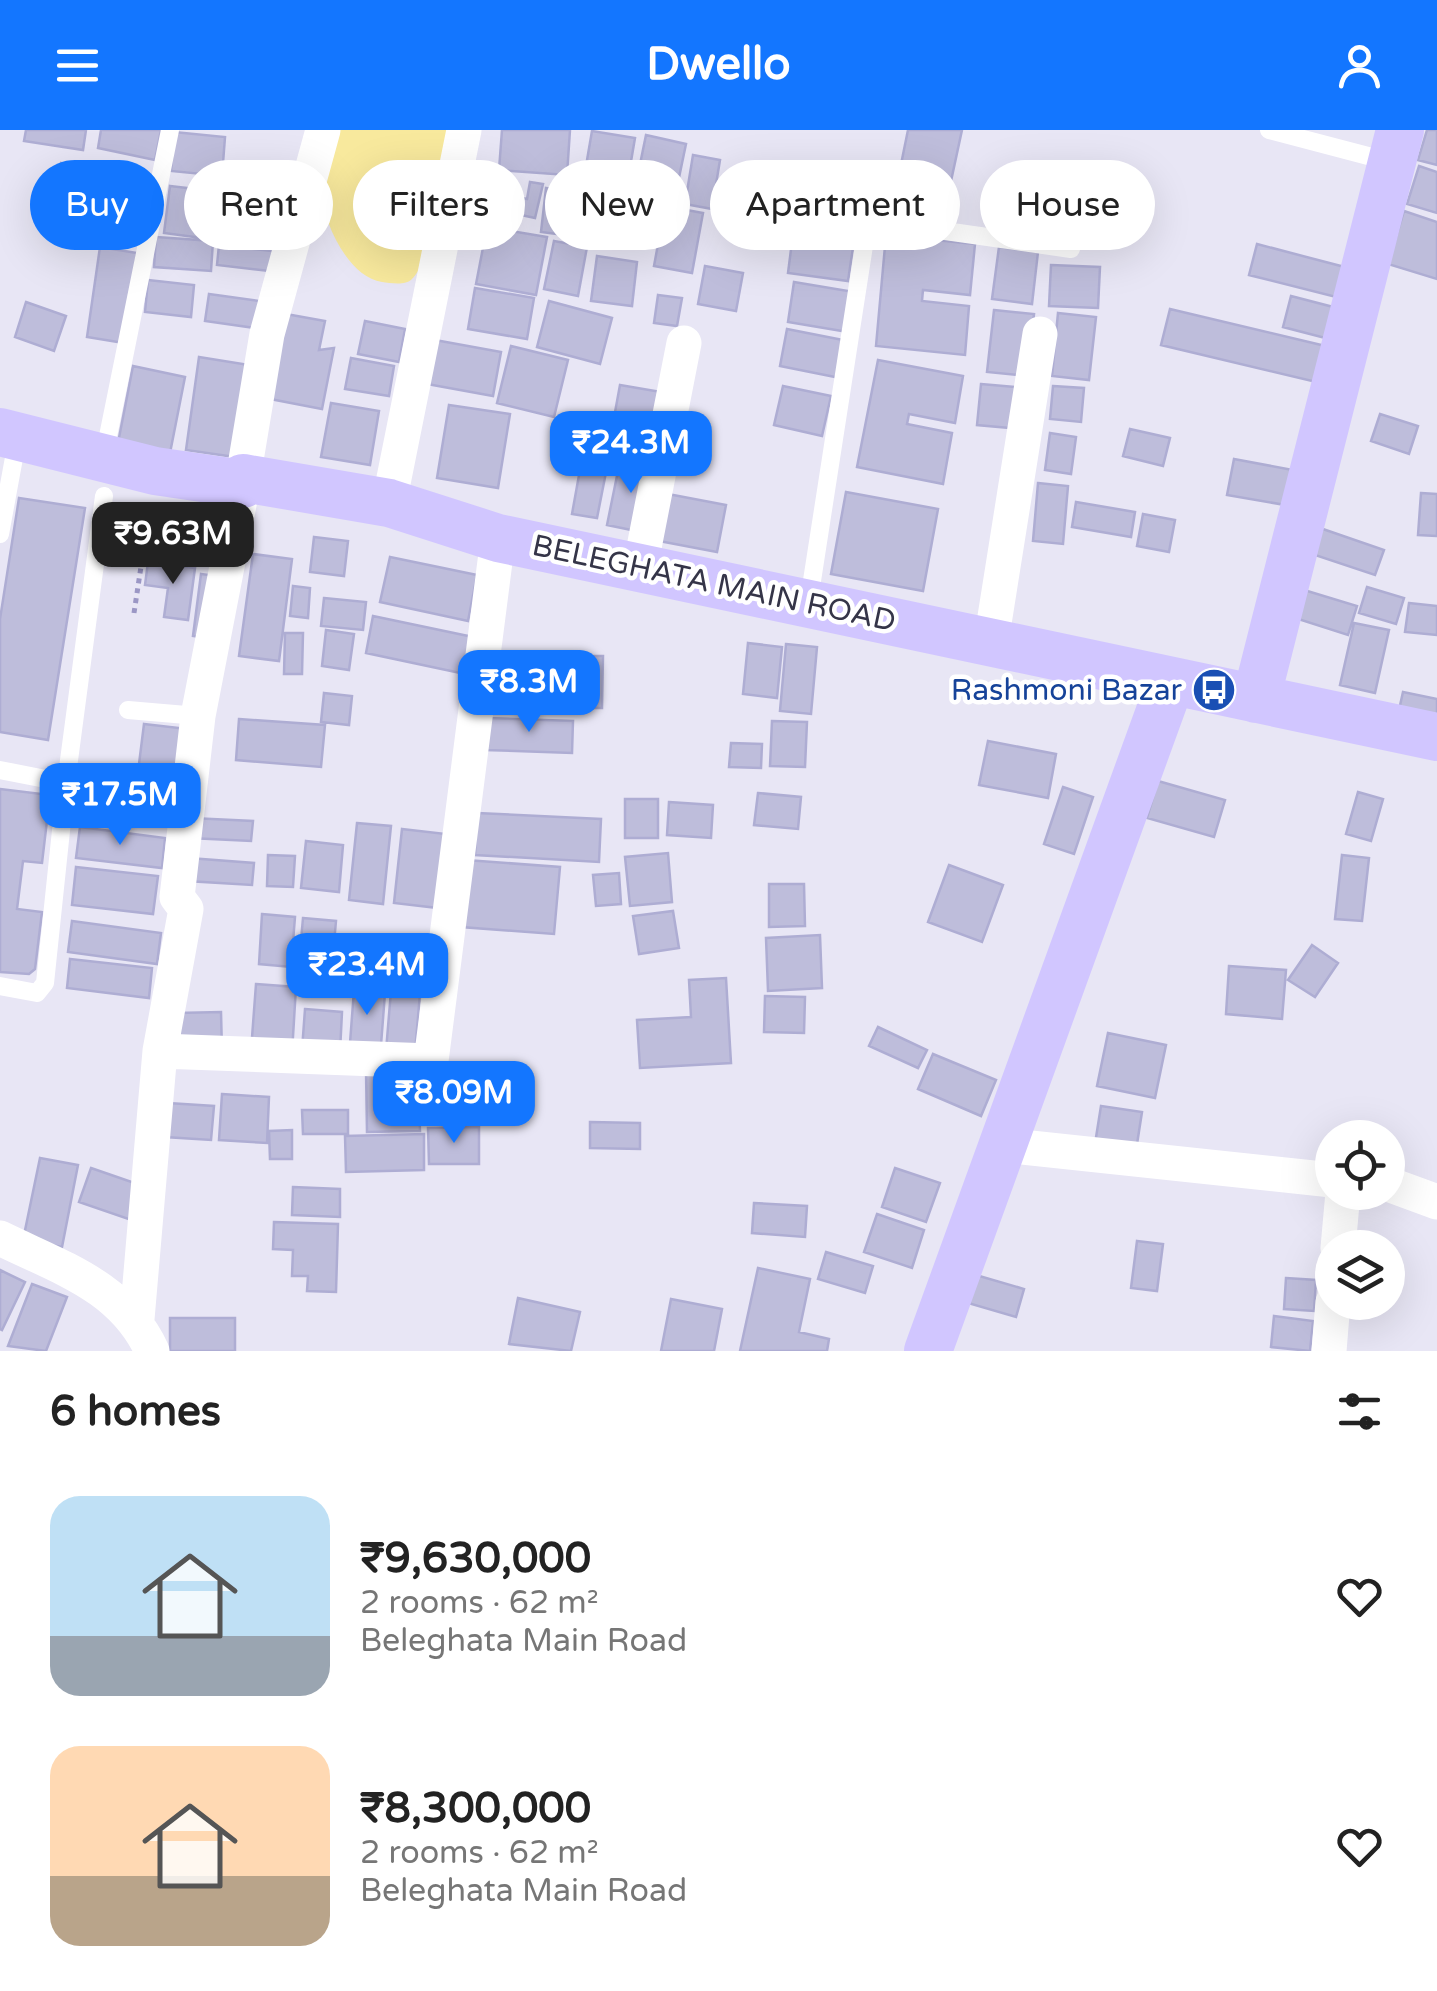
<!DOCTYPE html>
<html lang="en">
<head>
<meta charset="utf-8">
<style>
  body { margin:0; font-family:"Varela Round",sans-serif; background:#f6f6f6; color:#222; height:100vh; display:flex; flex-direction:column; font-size:38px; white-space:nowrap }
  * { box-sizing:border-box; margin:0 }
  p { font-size:32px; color:#767676 }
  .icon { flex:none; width:55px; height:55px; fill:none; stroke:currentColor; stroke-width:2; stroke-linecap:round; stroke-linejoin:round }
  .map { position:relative; height:1221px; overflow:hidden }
  .side { display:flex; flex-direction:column; background:#fff; flex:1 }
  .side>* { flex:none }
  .hud { position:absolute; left:30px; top:30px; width:1378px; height:90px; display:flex; gap:20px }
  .controls { position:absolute; left:1315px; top:990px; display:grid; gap:20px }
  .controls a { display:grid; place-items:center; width:90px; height:90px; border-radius:50%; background:#fff; box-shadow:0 10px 40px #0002; font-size:50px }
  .price { position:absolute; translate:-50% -85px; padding:0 22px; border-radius:20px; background:#1376ff; color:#fff; font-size:32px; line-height:65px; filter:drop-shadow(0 2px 5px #0008) }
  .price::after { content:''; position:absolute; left:50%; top:60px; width:30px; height:22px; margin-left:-15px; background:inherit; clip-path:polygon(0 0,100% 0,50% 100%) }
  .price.selected { background:#222; color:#fff }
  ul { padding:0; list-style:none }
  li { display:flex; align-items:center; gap:30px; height:250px; padding:0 50px }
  li span { display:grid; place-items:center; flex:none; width:280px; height:200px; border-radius:30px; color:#555 }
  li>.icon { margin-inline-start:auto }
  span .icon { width:120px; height:120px; fill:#fffc; stroke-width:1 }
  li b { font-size:42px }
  h2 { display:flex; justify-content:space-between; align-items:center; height:120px; padding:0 50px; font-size:42px }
  .tag { padding:0 35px; border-radius:45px; background:#fff; box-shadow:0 10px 40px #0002; font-size:35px; line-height:90px }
  .tag.selected { background:#1376ff; color:#fff }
  header { display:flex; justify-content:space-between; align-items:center; height:130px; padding:0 50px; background:#1376ff; color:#fff; font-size:45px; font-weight:700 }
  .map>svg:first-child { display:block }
  .water { fill:#f8e99d }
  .building { fill:#bebddb; stroke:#aeadd3; stroke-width:2.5 }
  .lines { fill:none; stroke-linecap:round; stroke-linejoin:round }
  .path { stroke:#9b97c5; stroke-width:5; stroke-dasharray:5 5; stroke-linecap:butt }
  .lane { stroke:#fff; stroke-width:18 }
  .street { stroke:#fff; stroke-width:35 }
  .secondary { stroke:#d1c6ff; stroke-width:48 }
  .labels { text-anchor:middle; stroke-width:9; stroke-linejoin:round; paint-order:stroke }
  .street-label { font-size:30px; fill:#353548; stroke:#fff }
  .transit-label { font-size:30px; fill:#164399; stroke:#fff; text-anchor:end }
</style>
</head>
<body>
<header><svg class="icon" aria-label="menu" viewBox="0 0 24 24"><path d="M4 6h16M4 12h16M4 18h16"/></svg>Dwello<svg class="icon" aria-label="person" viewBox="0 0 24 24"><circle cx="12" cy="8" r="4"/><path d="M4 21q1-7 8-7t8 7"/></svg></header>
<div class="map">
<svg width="1437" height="1221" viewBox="0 0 1437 1221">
  <rect width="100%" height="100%" fill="#e8e6f5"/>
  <path class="water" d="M 329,0 L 447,0 C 441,37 438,122 412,149 C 405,156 391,153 382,152 C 348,147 323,92 321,61 C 320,41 326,20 329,0 Z"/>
  <path class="building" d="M 26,0 L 86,0 L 83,20 L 24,11 Z
    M 101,0 L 161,0 L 155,30 L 98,18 Z
    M 502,0 L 570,0 L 567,45 L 499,40 Z
    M 908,0 L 962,0 L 948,65 L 897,54 Z
    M 1427,0 L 1437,0 L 1437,35 L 1418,30 Z
    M 592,1 L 635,8 L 629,43 L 586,36 Z
    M 174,2 L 225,7 L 222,46 L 171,41 Z
    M 646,5 L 686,14 L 676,62 L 636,54 Z
    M 693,25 L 720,30 L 712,79 L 685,74 Z
    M 61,33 L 97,39 L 86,102 L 49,96 Z
    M 1419,36 L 1437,42 L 1437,83 L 1407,74 Z
    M 107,45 L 152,54 L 140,111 L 95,102 Z
    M 730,48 L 763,51 L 761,90 L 728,88 Z
    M 530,52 L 543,54 L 535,88 L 483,77 L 481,59 L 527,69 Z
    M 595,55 L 618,59 L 607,114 L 584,110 Z
    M 170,56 L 222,62 L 217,110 L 164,103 Z
    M 625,57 L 661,63 L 652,117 L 616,111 Z
    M 546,58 L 570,61 L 565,105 L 541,102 Z
    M 665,76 L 703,83 L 692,143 L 654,136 Z
    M 1404,81 L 1437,92 L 1437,149 L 1388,134 Z
    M 794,96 L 855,104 L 848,151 L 788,143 Z
    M 487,97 L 547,107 L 536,165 L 476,154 Z
    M 886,105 L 975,114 L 970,165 L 923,160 L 922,171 L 969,176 L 965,225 L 876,216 Z
    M 156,107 L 213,111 L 211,141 L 154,137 Z
    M 554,111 L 587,117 L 578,166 L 544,159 Z
    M 1257,114 L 1356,140 L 1348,170 L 1249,145 Z
    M 219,115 L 281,122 L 279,142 L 217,135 Z
    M 100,117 L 137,123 L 124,213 L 87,207 Z
    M 999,117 L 1038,122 L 1032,174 L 992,169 Z
    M 597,126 L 637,132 L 632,176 L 591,171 Z
    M 1051,135 L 1100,137 L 1098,178 L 1049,176 Z
    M 705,136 L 743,143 L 736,181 L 698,174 Z
    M 148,150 L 194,155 L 191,187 L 145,182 Z
    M 794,152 L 854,162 L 848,202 L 788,192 Z
    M 475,158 L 534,168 L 527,209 L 468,199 Z
    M 209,164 L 259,171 L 255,198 L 205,191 Z
    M 658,165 L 682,168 L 677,196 L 654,193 Z
    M 1291,166 L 1337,178 L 1329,209 L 1283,197 Z
    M 549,171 L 612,188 L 600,234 L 537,217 Z
    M 26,172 L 66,186 L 54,221 L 15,207 Z
    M 1170,179 L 1338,219 L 1329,255 L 1161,215 Z
    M 994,180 L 1034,184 L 1027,246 L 987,242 Z
    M 1058,183 L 1096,187 L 1089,250 L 1052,246 Z
    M 286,184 L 325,191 L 319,220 L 334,218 L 322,279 L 270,269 Z
    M 365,191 L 405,199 L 399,232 L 358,224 Z
    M 787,199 L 848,211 L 840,248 L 780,236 Z
    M 435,210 L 501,222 L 493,266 L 427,254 Z
    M 511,216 L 568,230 L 554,287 L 497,273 Z
    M 199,227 L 249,235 L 235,327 L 186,320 Z
    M 351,228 L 394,236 L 389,266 L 345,259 Z
    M 878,230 L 963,246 L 955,293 L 909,284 L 907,294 L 952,303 L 943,354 L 857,337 Z
    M 133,236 L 185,247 L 169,328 L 117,318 Z
    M 981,254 L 1025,258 L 1021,299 L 977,295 Z
    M 620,255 L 661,262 L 652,311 L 611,304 Z
    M 783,256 L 831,266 L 822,306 L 774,295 Z
    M 1053,256 L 1084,258 L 1081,292 L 1050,289 Z
    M 331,273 L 379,281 L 370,335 L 321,327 Z
    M 449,275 L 510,284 L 498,358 L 437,348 Z
    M 1380,284 L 1418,296 L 1409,324 L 1371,311 Z
    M 1130,299 L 1170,308 L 1163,336 L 1123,326 Z
    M 1050,303 L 1076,307 L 1071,344 L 1045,340 Z
    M 583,323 L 609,327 L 597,388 L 572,384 Z
    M 1234,329 L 1298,341 L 1291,376 L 1227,365 Z
    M 620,331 L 654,337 L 641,402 L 607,395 Z
    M 1038,353 L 1068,356 L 1063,414 L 1033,411 Z
    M 846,362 L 938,379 L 923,461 L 831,444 Z
    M 1421,363 L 1437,364 L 1437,406 L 1418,405 Z
    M 668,364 L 726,375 L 717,422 L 659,411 Z
    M 19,368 L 85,378 L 48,610 L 0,602 L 0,489 Z
    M 1076,372 L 1135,382 L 1131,407 L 1072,397 Z
    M 202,380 L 225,383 L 220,420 L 197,417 Z
    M 1143,384 L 1175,390 L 1169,422 L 1137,416 Z
    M 1320,398 L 1384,420 L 1375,445 L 1312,424 Z
    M 314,407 L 348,411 L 344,446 L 310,442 Z
    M 253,424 L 292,429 L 279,531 L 239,526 Z
    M 390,427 L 477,445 L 468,491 L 380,472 Z
    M 148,432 L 195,438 L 188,490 L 164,487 L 168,458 L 145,455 Z
    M 201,444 L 224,447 L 215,509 L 193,506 Z
    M 293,456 L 310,458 L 308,488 L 290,486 Z
    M 1367,457 L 1404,468 L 1396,494 L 1359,483 Z
    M 1304,460 L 1357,476 L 1348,505 L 1295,488 Z
    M 324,468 L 366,472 L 363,500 L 321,496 Z
    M 1409,473 L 1437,476 L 1437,505 L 1405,502 Z
    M 373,486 L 473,507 L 465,544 L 366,523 Z
    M 1354,493 L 1389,500 L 1375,563 L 1340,555 Z
    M 326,500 L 354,504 L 349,540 L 322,536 Z
    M 285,503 L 303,503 L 302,544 L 284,544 Z
    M 748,513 L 782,517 L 777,568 L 743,564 Z
    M 786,514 L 817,517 L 811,584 L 780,581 Z
    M 568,526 L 603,526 L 602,578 L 567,578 Z
    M 1403,562 L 1437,569 L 1437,586 L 1399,580 Z
    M 324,563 L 352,566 L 349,595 L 321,592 Z
    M 486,588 L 573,591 L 572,623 L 485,620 Z
    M 239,589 L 325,595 L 321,637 L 236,630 Z
    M 772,591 L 807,592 L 805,637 L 770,636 Z
    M 144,594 L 188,599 L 183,640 L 139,634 Z
    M 988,611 L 1056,624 L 1048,668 L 979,655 Z
    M 731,613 L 762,614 L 761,638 L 729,637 Z
    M 88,638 L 179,652 L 175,683 L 84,669 Z
    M 1158,651 L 1225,670 L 1214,707 L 1147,688 Z
    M 1063,657 L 1093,667 L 1074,724 L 1044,714 Z
    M 0,659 L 50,665 L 42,733 L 23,731 L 17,779 L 42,782 L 35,839 L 29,844 L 0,842 Z
    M 1358,662 L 1383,669 L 1371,711 L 1346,704 Z
    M 758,663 L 801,667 L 798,699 L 754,695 Z
    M 625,669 L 658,669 L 658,708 L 625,708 Z
    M 669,672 L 713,675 L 711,708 L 667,705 Z
    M 477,683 L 601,689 L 599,732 L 475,725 Z
    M 191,688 L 253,691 L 251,711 L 190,708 Z
    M 357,693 L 391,696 L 383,774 L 349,770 Z
    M 80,697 L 165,708 L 162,738 L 76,728 Z
    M 402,699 L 446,704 L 438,778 L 394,773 Z
    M 306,711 L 343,715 L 339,762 L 301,758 Z
    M 668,723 L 672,772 L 630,776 L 625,727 Z
    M 268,725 L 295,726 L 293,757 L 267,756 Z
    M 1342,725 L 1369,728 L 1362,791 L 1335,789 Z
    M 189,728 L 254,733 L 252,755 L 187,751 Z
    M 466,730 L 560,737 L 554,804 L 461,797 Z
    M 949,735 L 1003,755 L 982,812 L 928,792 Z
    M 76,737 L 158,746 L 153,784 L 72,775 Z
    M 619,743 L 621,774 L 596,776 L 593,745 Z
    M 769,754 L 804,754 L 805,796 L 769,797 Z
    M 673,781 L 679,818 L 639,824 L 633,786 Z
    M 262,784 L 295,787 L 291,837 L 259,834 Z
    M 303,788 L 336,791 L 332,836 L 299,833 Z
    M 72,791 L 161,803 L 157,834 L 68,822 Z
    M 820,805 L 822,858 L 768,861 L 766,808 Z
    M 1312,815 L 1338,833 L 1315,867 L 1288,850 Z
    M 346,825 L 394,829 L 392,851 L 344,847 Z
    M 70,829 L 152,838 L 149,868 L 67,858 Z
    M 1229,836 L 1286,840 L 1282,889 L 1226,884 Z
    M 726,848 L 731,933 L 640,938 L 637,890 L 691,887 L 689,850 Z
    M 256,854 L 296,857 L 292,923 L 251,921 Z
    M 354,860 L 385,863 L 381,915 L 350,913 Z
    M 391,861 L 420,863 L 415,923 L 386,921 Z
    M 765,866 L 805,867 L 804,903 L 764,902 Z
    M 305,879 L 342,882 L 340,922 L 302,920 Z
    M 221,882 L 222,921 L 177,921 L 177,883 Z
    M 878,897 L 927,920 L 918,938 L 869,916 Z
    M 1108,903 L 1166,915 L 1155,968 L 1097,956 Z
    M 933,924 L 996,950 L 981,986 L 918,959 Z
    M 418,939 L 420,1001 L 367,1002 L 366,940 Z
    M 222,964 L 269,967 L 267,1013 L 219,1010 Z
    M 168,973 L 214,976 L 211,1010 L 165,1007 Z
    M 1101,976 L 1142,982 L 1135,1027 L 1094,1020 Z
    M 302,980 L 348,980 L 348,1004 L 303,1004 Z
    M 590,992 L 640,993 L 640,1019 L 590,1018 Z
    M 479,997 L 479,1034 L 429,1034 L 428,998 Z
    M 292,1000 L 292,1029 L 270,1029 L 269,1001 Z
    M 424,1004 L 424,1040 L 346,1042 L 345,1006 Z
    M 40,1028 L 78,1035 L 62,1117 L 23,1110 Z
    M 91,1038 L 152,1059 L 140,1093 L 79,1072 Z
    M 895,1038 L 940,1053 L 926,1092 L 882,1077 Z
    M 293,1057 L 340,1059 L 340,1087 L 292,1085 Z
    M 754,1073 L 807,1076 L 805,1107 L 752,1103 Z
    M 877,1084 L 924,1100 L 912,1138 L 864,1122 Z
    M 274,1092 L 338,1094 L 336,1162 L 307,1161 L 308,1146 L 292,1146 L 293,1120 L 273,1119 Z
    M 1137,1111 L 1163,1114 L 1157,1161 L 1131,1158 Z
    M 826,1122 L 873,1136 L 865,1163 L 818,1149 Z
    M 758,1138 L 810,1149 L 799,1202 L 829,1209 L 827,1221 L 740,1221 Z
    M 0,1140 L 25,1152 L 2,1200 L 0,1199 Z
    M 969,1143 L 1024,1159 L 1016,1187 L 961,1171 Z
    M 1286,1148 L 1316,1150 L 1314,1181 L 1284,1179 Z
    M 32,1154 L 67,1167 L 46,1221 L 8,1216 Z
    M 518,1168 L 580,1182 L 571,1221 L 509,1214 Z
    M 671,1169 L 722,1179 L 714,1221 L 661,1221 Z
    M 1274,1186 L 1313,1191 L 1310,1221 L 1271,1217 Z
    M 170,1188 L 235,1188 L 235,1221 L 170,1221 Z"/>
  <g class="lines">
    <path class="path" d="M 134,483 L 150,377"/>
    <path class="lane" d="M 1269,0 L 1391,32
      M 104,326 L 170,0
      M 0,404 L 18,306
      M 809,470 L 868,90 L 1071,119
      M 128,580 L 198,586
      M 0,640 L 66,653 L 45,853 L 37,863 L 0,856
      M 66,653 L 104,366"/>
    <path class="street" d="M 243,348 L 267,204 L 323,0
      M 389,373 L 464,0
      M 640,438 L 684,213
      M 991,512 L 1040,204
      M 160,921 L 431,931 L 498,408
      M 1004,1015 L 1332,1050
      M 1388,1054 L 1437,1072
      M 0,1108 C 61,1138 122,1156 152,1221
      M 1338,1118 L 1343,1062
      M 137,1189 L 160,921 L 186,779 L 177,767 L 198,586 L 243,354
      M 1329,1221 L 1333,1172"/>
    <path class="secondary" d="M 0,302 L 155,341 L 243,354 L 243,348 L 389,373 L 498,408 L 1437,607
      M 1256,569 L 1400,0
      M 928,1221 L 1171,551"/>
  </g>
  <defs>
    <g id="bus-disc" transform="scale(2.25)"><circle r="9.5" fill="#1a4fb4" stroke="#fff"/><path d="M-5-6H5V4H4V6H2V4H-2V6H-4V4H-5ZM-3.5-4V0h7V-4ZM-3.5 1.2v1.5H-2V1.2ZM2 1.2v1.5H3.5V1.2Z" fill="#fff"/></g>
  </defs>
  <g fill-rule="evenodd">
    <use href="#bus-disc" x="1214" y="560"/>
  </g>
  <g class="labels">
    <g class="street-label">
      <text transform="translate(714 453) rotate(12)" y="10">BELEGHATA MAIN ROAD</text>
    </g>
    <g class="transit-label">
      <text x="1182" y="570">Rashmoni Bazar</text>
    </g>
  </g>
</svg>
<div class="controls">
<a><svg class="icon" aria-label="locate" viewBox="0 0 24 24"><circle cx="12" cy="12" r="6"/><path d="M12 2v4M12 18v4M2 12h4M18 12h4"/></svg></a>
<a><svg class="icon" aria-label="layers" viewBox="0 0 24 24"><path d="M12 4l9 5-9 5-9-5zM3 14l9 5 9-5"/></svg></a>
</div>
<b class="price" style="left:631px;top:366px">₹24.3M</b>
<b class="price selected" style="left:173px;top:457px">₹9.63M</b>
<b class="price" style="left:529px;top:605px">₹8.3M</b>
<b class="price" style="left:120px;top:718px">₹17.5M</b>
<b class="price" style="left:367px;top:888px">₹23.4M</b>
<b class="price" style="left:454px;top:1016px">₹8.09M</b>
<div class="hud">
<a class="tag selected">Buy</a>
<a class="tag">Rent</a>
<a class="tag">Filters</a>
<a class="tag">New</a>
<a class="tag">Apartment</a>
<a class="tag">House</a>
</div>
</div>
<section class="side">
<h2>6 homes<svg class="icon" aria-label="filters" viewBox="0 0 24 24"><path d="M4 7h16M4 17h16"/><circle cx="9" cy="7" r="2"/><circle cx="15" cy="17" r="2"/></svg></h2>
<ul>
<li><span style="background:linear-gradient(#bfe0f5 70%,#9aa5b1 0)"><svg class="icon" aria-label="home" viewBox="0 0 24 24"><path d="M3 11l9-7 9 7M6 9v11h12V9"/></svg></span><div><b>₹9,630,000</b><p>2 rooms · 62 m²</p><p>Beleghata Main Road</p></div><svg class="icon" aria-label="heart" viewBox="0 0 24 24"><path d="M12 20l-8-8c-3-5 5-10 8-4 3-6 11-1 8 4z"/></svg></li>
<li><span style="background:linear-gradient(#ffd9b3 65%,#b9a48a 0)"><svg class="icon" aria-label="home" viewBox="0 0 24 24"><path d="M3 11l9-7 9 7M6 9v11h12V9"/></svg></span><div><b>₹8,300,000</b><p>2 rooms · 62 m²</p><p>Beleghata Main Road</p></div><svg class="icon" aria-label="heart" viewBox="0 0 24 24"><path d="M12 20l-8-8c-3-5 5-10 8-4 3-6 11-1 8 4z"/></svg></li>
</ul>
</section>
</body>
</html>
